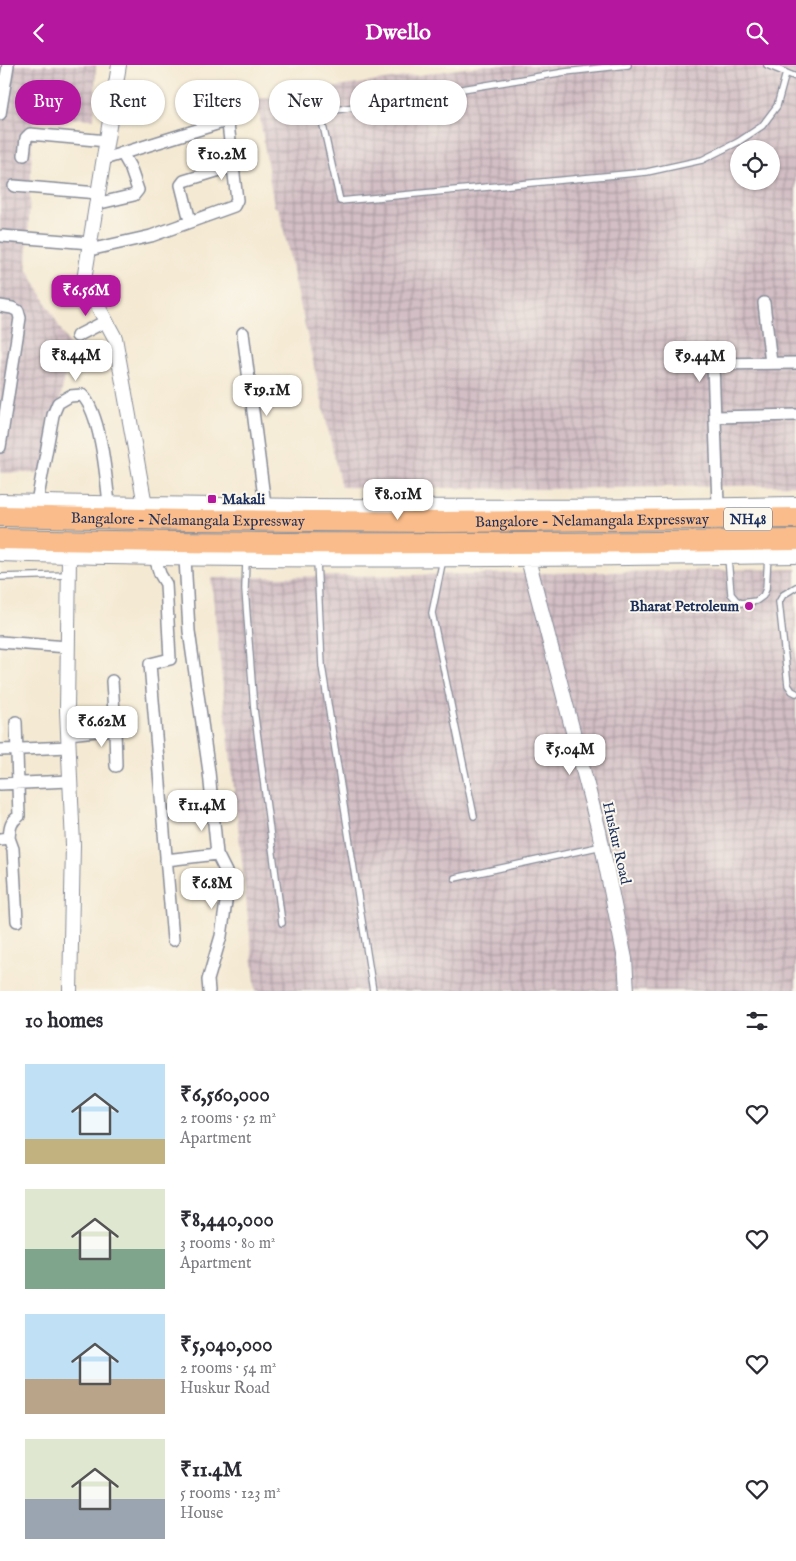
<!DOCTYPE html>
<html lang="en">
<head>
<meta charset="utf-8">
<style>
  body { margin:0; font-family:"IM FELL English",serif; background:#f7f7f7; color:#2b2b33; height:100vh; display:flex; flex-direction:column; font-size:19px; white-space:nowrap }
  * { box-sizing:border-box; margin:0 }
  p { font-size:16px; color:#7c7c81 }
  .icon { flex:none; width:28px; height:28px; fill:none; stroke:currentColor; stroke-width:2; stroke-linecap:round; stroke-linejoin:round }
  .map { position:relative; height:926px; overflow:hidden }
  .sheet { display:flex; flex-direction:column; background:#fff; flex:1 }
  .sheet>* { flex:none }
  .banner { position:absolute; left:15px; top:15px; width:500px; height:45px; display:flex; gap:10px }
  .fabs { position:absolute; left:730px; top:75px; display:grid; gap:10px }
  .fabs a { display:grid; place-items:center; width:50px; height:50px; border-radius:50%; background:#fff; box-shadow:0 1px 4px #0004; font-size:25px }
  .price { position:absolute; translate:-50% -42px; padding:0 11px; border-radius:10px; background:#fff; color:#222; font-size:16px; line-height:32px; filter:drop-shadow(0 1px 2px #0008) }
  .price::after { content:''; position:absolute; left:50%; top:30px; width:15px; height:11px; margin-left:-8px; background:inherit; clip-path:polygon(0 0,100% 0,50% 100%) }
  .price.selected { background:#b5179e; color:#fff }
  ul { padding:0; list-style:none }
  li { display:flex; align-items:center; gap:15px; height:125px; padding:0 25px }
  li span { display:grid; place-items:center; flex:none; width:140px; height:100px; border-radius:0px; color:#555 }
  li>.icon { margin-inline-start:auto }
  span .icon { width:60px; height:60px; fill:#fffc; stroke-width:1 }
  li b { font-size:21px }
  h2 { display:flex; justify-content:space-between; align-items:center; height:60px; padding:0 25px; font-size:21px }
  .pill { padding:0 18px; border-radius:22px; background:#fff; box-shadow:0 1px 4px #0004; font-size:18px; line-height:45px }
  .pill.selected { background:#b5179e; color:#fff }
  header { display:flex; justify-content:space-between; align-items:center; height:65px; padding:0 25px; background:#b5179e; color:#fff; font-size:22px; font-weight:700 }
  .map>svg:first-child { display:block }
  .industrial { fill:url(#industrial-grid); fill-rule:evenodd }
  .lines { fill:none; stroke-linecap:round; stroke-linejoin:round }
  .service-casing { stroke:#888c98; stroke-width:8 }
  .minor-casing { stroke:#888c98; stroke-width:14 }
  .tertiary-casing { stroke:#888c98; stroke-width:16 }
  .motorway-casing { stroke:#888c98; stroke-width:22 }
  .service { stroke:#fff; stroke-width:5.5 }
  .minor { stroke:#fff; stroke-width:11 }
  .tertiary { stroke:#fff; stroke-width:14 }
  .motorway { stroke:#f9bc8a; stroke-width:20 }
  .poi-dot { fill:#b5179e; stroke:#fbf7ec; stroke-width:2 }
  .labels { text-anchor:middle; stroke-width:4; stroke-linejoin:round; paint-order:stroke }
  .shield { fill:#fbf7ec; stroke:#5e6b89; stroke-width:1 }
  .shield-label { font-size:14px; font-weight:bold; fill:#1b2f5e }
  .poi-label { font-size:15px; font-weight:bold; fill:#1b2f5e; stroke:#fbf7ec; text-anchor:start }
  .street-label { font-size:15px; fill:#1b2f5e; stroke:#fbf7ec }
</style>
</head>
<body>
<header><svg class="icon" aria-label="back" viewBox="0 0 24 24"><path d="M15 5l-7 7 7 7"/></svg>Dwello<svg class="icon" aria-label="search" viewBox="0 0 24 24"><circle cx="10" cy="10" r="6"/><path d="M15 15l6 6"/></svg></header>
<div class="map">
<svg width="796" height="926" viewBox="0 0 796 926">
  <defs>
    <pattern id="industrial-grid" width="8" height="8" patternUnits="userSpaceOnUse" patternTransform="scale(1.25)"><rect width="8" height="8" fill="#d2bec4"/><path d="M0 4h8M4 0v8" fill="none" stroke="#aa9ba2"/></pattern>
  </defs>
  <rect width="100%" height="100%" fill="#fbf7ec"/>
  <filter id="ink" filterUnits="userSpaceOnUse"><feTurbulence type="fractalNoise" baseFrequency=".02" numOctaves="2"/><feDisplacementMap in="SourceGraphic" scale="10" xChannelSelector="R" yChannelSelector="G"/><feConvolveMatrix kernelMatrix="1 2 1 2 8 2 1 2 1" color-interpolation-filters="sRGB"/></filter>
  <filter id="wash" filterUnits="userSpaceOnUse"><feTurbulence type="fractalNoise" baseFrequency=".0096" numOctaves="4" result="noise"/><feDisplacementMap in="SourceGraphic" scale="20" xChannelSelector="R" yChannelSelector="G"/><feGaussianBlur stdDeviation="1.12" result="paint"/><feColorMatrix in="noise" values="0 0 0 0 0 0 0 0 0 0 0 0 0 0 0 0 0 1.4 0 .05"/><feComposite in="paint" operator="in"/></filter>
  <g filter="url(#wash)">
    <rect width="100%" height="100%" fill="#f4e9d2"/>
    <path class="industrial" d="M 0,0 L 96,0 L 94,54 L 33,52 L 27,203 L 70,281 L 47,408 L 0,408 Z
      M 485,0 L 796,0 L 796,420 L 542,424 L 341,422 L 279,144 L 274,141 L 257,34 ZM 739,84 L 771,84 L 771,116 L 739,116 Z
      M 796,504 L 796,926 L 256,926 L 211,513 Z"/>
  </g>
  <g filter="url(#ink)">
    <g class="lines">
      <g class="service-casing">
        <path id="service" d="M 628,0 L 565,7 L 324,47 L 322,56 L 340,136 L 647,107 L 702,95 L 738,77 L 762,61 L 777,41 L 786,8
          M 767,0 L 796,12
          M 728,493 L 731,529 L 736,535 L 741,538 L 756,536 L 763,531 L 766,524 L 768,491
          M 443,494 L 432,548 L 474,751
          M 246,495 L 245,524 L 254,644 L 282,858
          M 317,496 L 322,601 L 373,926
          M 0,512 L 68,510
          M 796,522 L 783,530 L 779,537 L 788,620 L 792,626 L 796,628
          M 455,813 L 602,781"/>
      </g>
      <g class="minor-casing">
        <path id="minor" d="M 0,49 L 8,0
          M 24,90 L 26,73 L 30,69 L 107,76
          M 14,121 L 98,128
          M 96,139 L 134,130 L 138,125 L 130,102 L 122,88
          M 190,156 L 181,120 L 184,116 L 233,101
          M 2,171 L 90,178
          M 89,185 L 151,171 L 234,141 L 237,135 L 228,59 L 223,57 L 104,94
          M 764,238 L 771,298
          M 0,241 L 12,243 L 18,246 L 20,253 L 0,382
          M 243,268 L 265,440
          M 77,271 L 106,256
          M 715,352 L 796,350
          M 37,437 L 53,350 L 58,338 L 70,331 L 82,330 C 101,349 106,411 109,439
          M 718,440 L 713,299 L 796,298
          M 155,493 L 160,509 L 166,519 L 170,594 L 150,599 L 173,875
          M 185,493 L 189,566 L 209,707 L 217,789
          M 0,577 L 68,582
          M 115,664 L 116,701
          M 68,669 L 115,664 L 112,616
          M 0,685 L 69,682
          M 0,719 L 70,716
          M 9,773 C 10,763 10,757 19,751 L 16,657
          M 0,774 L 9,773 L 13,784 L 17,856
          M 166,795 L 217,789 L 226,807 L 226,837 L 221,871 L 208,915 L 209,926"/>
      </g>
      <g class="tertiary-casing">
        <path id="tertiary" d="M 119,0 L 84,215 L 115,273 L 145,440
          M 0,436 C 265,442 531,444 796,439
          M 0,489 C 265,498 531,494 796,491
          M 69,492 L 67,645 L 73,780 L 70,926
          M 528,494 L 599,766 L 625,894 L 627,926"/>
      </g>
      <g class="motorway-casing">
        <g id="motorway">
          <path id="s1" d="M 0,451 L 187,455 L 443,457 L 796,453"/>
          <path d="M 0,474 C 265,480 531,479 796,475"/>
        </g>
      </g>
      <use href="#service" class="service"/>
      <use href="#minor" class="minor"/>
      <use href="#tertiary" class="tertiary"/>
      <use href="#motorway" class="motorway"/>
    </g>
  </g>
  <g class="poi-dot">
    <rect x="207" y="429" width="10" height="10" rx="2.5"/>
    <circle cx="749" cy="541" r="5"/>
  </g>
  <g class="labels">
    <rect class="shield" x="724" y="442.5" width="48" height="23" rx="4"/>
    <g class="shield-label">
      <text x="748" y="459">NH48</text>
    </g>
    <g class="poi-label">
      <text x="222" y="439">Makali</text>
      <text x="739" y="546" text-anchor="end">Bharat Petroleum</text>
    </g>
    <g class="street-label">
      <text dy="5" stroke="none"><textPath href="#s1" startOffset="188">Bangalore - Nelamangala Expressway</textPath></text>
      <text dy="5" stroke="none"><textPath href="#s1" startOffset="592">Bangalore - Nelamangala Expressway</textPath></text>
      <text transform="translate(617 778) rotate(77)" y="5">Huskur Road</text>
    </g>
  </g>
</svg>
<div class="fabs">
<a><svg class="icon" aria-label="locate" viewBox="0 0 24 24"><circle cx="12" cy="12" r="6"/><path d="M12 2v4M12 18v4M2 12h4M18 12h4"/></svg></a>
</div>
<b class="price" style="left:222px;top:116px">₹10.2M</b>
<b class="price selected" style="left:86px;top:252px">₹6.56M</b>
<b class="price" style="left:76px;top:317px">₹8.44M</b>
<b class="price" style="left:700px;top:318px">₹9.44M</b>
<b class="price" style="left:267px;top:352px">₹19.1M</b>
<b class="price" style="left:398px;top:456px">₹8.01M</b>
<b class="price" style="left:102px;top:683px">₹6.62M</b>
<b class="price" style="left:570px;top:711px">₹5.04M</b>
<b class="price" style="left:202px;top:767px">₹11.4M</b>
<b class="price" style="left:212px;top:845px">₹6.8M</b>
<div class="banner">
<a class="pill selected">Buy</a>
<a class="pill">Rent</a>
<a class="pill">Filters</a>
<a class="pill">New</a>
<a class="pill">Apartment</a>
</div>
</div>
<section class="sheet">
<h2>10 homes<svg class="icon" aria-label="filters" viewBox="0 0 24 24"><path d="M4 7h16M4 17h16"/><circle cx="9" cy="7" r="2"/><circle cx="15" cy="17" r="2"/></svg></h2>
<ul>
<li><span style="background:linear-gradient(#bfe0f5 75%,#c2b280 0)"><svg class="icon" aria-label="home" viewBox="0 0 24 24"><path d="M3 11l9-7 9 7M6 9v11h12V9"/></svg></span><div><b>₹6,560,000</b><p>2 rooms · 52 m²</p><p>Apartment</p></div><svg class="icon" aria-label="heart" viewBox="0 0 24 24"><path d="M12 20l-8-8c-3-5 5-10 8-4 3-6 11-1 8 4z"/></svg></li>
<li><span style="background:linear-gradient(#dfe7d0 60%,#7fa58c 0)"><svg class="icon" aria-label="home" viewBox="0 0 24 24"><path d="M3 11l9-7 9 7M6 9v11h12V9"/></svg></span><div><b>₹8,440,000</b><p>3 rooms · 80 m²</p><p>Apartment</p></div><svg class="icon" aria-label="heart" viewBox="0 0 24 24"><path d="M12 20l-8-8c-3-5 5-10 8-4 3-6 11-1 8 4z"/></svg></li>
<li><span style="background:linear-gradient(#bfe0f5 65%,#b9a48a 0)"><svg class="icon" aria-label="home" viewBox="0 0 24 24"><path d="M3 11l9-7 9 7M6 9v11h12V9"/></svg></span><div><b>₹5,040,000</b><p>2 rooms · 54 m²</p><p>Huskur Road</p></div><svg class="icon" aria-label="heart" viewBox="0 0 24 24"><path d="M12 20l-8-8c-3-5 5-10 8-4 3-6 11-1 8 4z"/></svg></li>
<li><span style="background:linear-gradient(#dfe7d0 60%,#9aa5b1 0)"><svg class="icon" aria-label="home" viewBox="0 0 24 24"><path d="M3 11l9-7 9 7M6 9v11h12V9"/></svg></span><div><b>₹11.4M</b><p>5 rooms · 123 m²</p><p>House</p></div><svg class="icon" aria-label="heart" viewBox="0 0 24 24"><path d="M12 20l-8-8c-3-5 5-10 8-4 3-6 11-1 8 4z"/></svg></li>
</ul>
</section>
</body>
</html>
